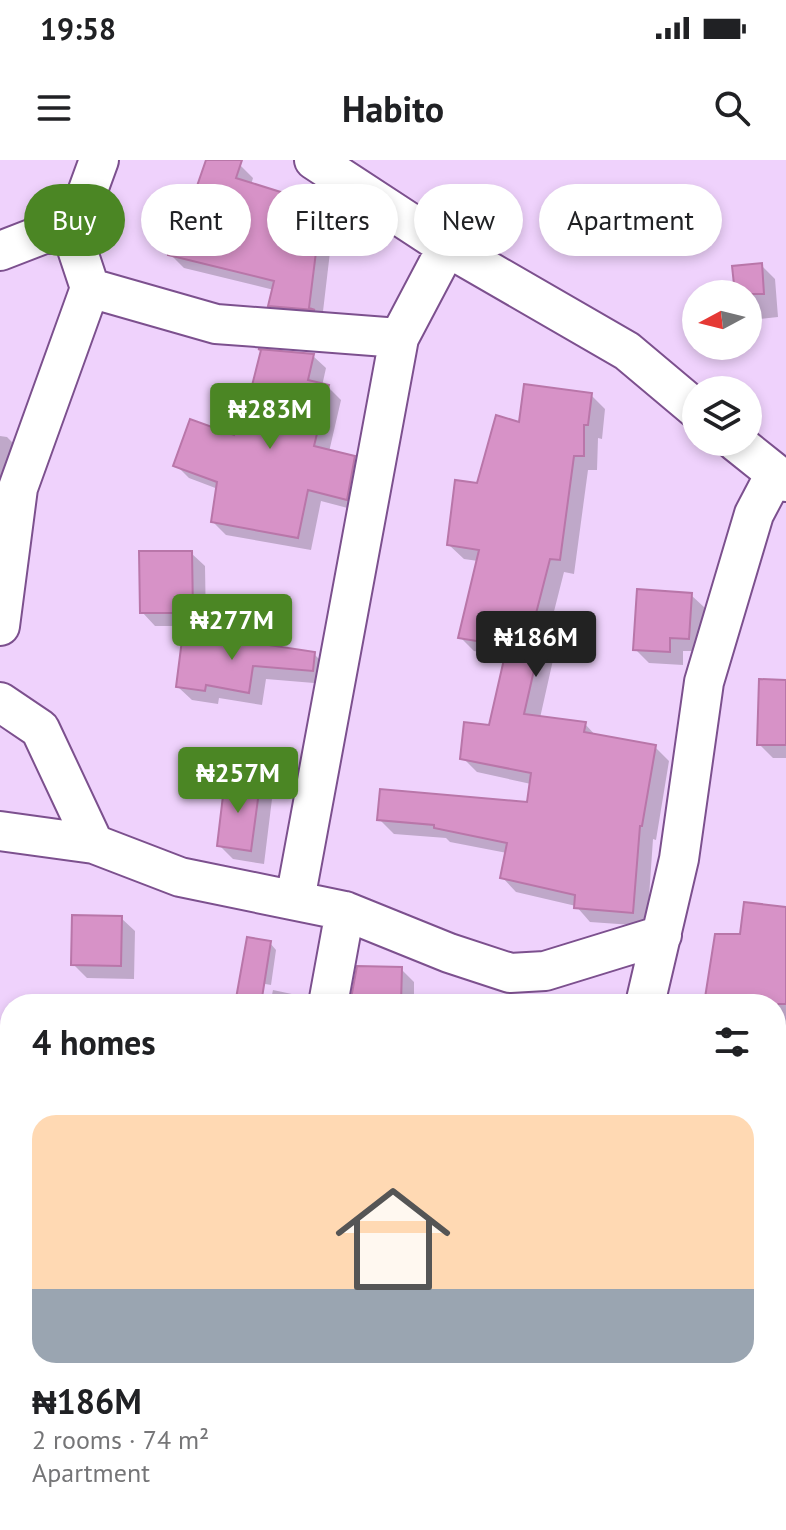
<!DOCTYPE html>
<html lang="en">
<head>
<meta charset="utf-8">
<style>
  body { margin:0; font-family:"PT Sans",sans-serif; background:#f2f2f2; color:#202124; height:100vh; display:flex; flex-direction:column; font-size:30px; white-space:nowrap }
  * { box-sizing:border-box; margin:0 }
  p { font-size:26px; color:#757577 }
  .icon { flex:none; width:44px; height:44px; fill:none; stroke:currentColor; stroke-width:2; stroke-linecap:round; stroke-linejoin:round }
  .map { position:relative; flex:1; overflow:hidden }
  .details { position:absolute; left:0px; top:834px; width:786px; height:536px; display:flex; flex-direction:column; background:#fff; border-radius:32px 32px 0 0; box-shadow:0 4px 12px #0003 }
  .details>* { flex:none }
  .top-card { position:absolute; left:24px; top:24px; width:738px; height:72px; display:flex; gap:16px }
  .needle { width:52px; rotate:263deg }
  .controls { position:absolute; left:682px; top:120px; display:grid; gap:16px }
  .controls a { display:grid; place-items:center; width:80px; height:80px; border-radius:50%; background:#fff; box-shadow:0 4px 12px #0003; font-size:40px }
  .price { position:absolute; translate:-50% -68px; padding:0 18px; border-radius:8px; background:#4b8624; color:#fff; font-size:26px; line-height:52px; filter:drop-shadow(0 2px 4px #0008) }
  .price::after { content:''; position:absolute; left:50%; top:48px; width:24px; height:18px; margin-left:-12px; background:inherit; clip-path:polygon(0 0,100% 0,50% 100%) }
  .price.active { background:#222; color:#fff }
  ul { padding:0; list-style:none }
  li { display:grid; align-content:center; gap:16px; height:424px; padding:0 32px }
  li span { display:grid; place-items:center; height:248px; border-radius:24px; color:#555 }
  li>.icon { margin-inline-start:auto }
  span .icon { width:144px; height:144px; fill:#fffc; stroke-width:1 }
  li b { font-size:34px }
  h2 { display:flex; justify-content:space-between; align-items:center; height:96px; padding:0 32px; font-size:34px }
  .chip { padding:0 28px; border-radius:36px; background:#fff; box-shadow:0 4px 12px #0003; font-size:28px; line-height:72px }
  .chip.active { background:#4b8624; color:#fff }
  .status { display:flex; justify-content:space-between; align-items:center; height:56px; padding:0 40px; background:#fff; direction:ltr }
  .status svg { height:22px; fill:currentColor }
  header { display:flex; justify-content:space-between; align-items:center; height:104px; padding:0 32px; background:#fff; font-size:36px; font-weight:700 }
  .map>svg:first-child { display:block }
  .shadow { fill:#0003 }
  .building { fill:#d792c7; stroke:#b976a9; stroke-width:2 }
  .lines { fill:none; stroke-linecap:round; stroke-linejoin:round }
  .minor-casing { stroke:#7c508e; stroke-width:42 }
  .minor { stroke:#fff; stroke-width:38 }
</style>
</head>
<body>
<div class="status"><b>19:58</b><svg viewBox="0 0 49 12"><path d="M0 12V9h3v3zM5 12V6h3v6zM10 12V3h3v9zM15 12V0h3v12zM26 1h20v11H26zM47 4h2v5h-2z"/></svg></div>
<header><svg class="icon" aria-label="menu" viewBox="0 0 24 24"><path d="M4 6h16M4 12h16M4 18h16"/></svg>Habito<svg class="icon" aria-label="search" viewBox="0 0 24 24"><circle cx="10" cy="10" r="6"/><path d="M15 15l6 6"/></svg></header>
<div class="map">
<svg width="786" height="1370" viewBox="0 0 786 1370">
  <rect width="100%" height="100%" fill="#efd2fc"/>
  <path class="shadow" d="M 208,0 L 227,0 L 240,5 L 253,18 L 251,25 L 286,36 L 299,49 L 296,59 L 319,62 L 332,75 L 322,160 L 283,158 L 270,145 L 274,130 L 184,108 L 171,95 L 189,55 Z
    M 761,105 L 775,119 L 778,157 L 751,160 L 748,156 L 748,134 L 737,134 Z
    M 313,196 L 326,208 L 322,226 L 328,227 L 341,240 L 329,292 L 354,298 L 367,311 L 359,351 L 321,341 L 311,390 L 226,375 L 213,362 L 218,329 L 189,318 L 176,305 L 235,278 L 243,272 Z
    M 591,235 L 605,249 L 602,279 L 598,278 L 597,310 L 588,310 L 574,414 L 564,412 L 546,483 L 555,491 L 540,558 L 585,564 L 597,577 L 655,587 L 669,601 L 656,680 L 653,679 L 647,766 L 590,762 L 576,746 L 516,732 L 502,717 L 507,693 L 450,682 L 446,678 L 394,674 L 379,659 L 528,644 L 531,624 L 477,612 L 463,598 L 491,567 L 506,497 L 474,491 L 460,477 L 478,401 L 464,399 L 449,385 L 479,325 L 520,265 Z
    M 0,276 L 7,277 L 21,291 L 16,319 L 0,316 Z
    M 191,393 L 205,406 L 206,466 L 155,466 L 142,452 Z
    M 691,435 L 705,448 L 702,491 L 683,491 L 683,505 L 649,503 L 635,489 Z
    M 185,475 L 314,494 L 328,508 L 326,524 L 266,519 L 262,545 L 219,538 L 218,544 L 192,540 L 178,527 Z
    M 786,549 L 786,598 L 773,598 L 759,584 Z
    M 259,626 L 272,639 L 264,704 L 233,699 L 219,685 Z
    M 786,749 L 786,937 L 776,936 L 776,844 L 706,844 L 742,776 Z
    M 121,758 L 135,771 L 134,819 L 87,818 L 73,804 Z
    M 270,783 L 276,790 L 271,825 L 249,821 Z
    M 401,809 L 414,822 L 414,844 L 352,844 Z
    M 273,830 L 306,837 L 313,844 L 270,844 Z
    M 0,893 L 10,893 L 10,1019 L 0,1018 Z
    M 776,976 L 782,982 L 776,1013 Z
    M 776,1122 L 786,1132 L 786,1147 L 776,1177 Z
    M 776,1261 L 786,1262 L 786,1303 L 776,1301 Z
    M 0,1310 L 10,1318 L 10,1353 L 0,1352 Z
    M 128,1360 L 176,1360 L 174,1370 L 126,1370 Z
    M 251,1360 L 316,1360 L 316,1370 L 236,1370 L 237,1361 Z
    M 531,1360 L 593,1360 L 591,1370 L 529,1370 Z
    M 690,1360 L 757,1360 L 755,1370 L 688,1370 Z"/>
  <path class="building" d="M 206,0 L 242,0 L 236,18 L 287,34 L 280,55 L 320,60 L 309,148 L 315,150 L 268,146 L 274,121 L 168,95 L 178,50 L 188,52 Z
    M 762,103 L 764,134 L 735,134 L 732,106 Z
    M 258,189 L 314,194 L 308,220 L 329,225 L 314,286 L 355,296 L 347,340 L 308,330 L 298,378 L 211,362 L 217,322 L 173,306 L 190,259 L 234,275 L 236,268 L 241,269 L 261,190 Z
    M 524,224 L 592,233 L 588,265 L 584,265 L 584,296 L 574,296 L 560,400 L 550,399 L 531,473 L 542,475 L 524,554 L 586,562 L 584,572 L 656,585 L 642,666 L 640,666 L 633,753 L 574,748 L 575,735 L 500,718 L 507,683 L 434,668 L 434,665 L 377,660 L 380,629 L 527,642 L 531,613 L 460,599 L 464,562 L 489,565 L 507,486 L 458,478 L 479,390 L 447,385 L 455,320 L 477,323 L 496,255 L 519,262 Z
    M 139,391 L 192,391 L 193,453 L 140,453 Z
    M 637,429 L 692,433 L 689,479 L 670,478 L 670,492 L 633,490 Z
    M 183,472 L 315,492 L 313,511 L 253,506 L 249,533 L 206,525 L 205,531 L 176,527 Z
    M 759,519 L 786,520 L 786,585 L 757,585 Z
    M 225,619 L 260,624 L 251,691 L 217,686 Z
    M 744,742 L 786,747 L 786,844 L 704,844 L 715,774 L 740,774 Z
    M 72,755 L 122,756 L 121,806 L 71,805 Z
    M 247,777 L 271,781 L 261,844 L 235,844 Z
    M 357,806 L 402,807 L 401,844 L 350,844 Z"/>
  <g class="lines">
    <g class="minor-casing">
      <path id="minor" d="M 314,0 L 447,87 L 627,191 L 696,249
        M 0,91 L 44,74 L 72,74
        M 90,128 L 216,164 L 399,178
        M 736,282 L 786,322
        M 0,466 L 18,328 L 90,128 L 72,74 L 99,0
        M 0,542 L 40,569 L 94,684
        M 0,671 L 94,684 L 180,717 L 345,751 L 449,793 L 510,813 L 545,811 L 662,775
        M 295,740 L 399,178 L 447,87
        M 328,844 L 345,751
        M 645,844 L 679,699 L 704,522 L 754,354 L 775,314
        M 0,1048 L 10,1050
        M 776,1196 L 786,1198
        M 193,1370 L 194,1360"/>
    </g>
    <use href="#minor" class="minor"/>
  </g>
</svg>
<div class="controls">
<a><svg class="needle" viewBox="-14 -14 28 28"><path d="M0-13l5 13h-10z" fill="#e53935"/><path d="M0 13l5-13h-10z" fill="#757577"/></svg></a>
<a><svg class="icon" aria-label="layers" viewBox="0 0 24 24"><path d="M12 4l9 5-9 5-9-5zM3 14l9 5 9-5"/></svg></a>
</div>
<b class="price" style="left:270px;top:291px">₦283M</b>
<b class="price" style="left:232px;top:502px">₦277M</b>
<b class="price active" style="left:536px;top:519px">₦186M</b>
<b class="price" style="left:238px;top:655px">₦257M</b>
<div class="top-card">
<a class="chip active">Buy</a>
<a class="chip">Rent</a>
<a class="chip">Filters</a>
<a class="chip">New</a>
<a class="chip">Apartment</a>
</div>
<section class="details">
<h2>4 homes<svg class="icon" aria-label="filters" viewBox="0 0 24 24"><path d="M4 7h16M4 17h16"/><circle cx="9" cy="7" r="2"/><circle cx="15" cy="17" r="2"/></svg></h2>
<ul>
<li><span style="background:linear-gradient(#ffd9b3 70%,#9aa5b1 0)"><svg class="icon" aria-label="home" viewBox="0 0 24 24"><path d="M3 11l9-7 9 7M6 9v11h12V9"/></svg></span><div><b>₦186M</b><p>2 rooms · 74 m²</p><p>Apartment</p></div></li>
</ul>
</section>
</div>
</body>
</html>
